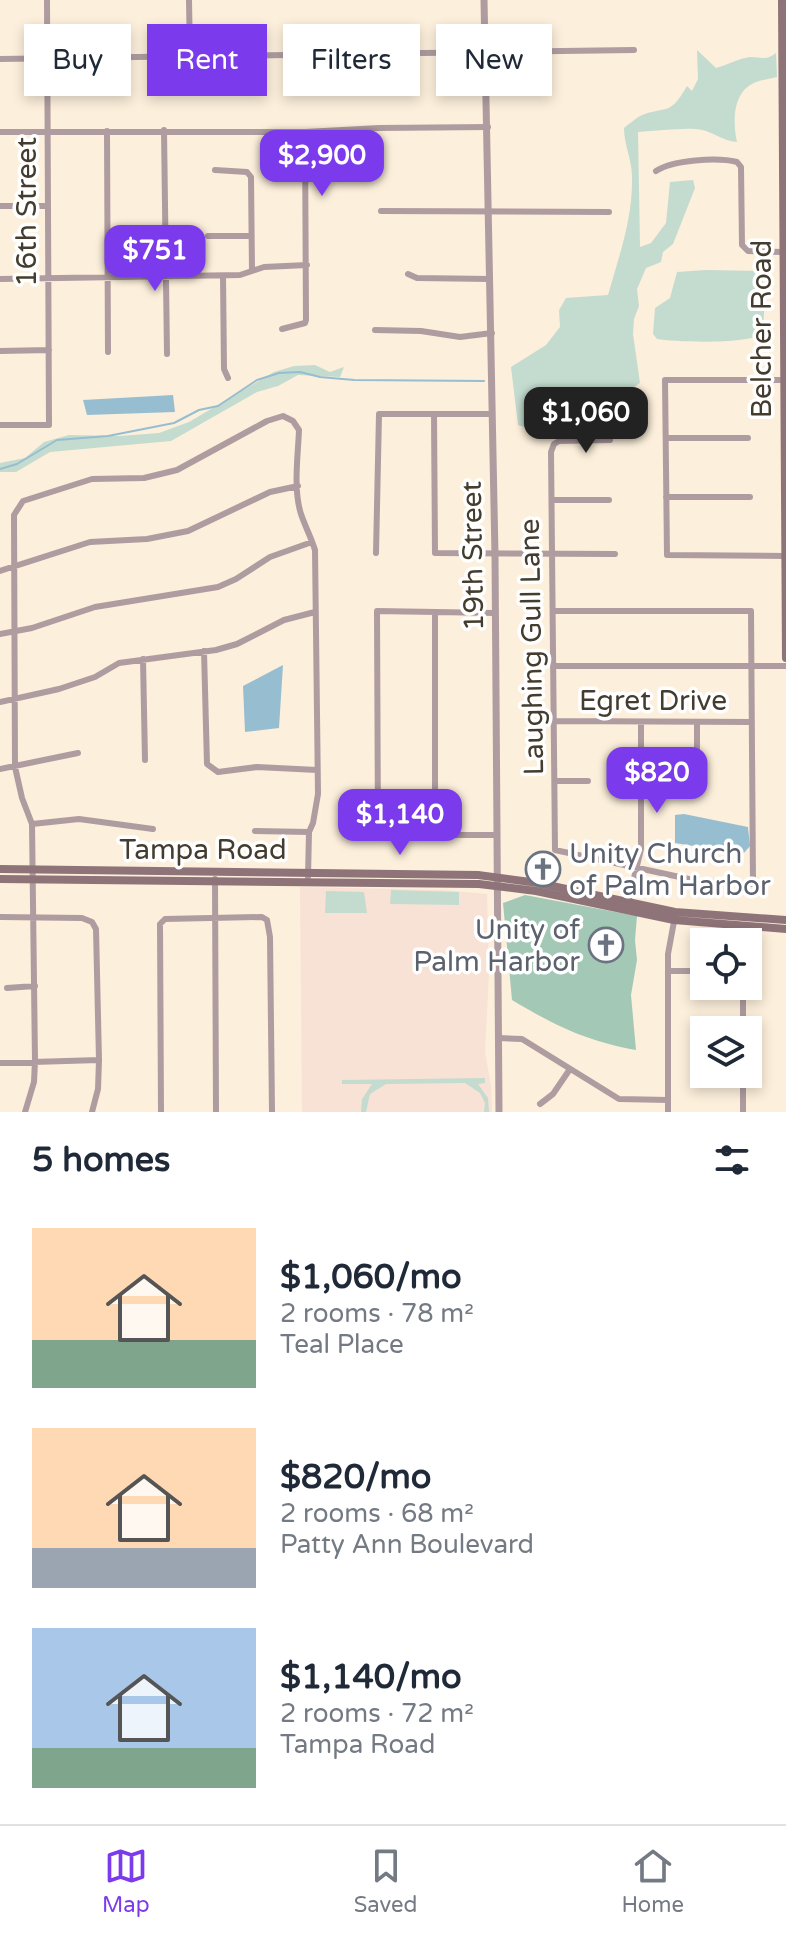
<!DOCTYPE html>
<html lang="en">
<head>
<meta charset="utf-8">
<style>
  body { margin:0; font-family:"Varela Round",sans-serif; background:#f2f2f3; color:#1f2937; height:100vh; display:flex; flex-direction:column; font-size:30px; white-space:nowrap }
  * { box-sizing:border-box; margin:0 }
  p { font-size:26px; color:#747a83 }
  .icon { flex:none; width:44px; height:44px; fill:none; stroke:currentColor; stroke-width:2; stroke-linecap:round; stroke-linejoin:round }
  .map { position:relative; height:1112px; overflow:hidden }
  .details { display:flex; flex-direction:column; background:#fff; flex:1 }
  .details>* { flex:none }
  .guide { position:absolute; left:24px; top:24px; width:738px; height:72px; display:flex; gap:16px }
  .tools { position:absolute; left:690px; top:928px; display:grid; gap:16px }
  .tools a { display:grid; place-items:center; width:72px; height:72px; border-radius:0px; background:#fff; box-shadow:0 4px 12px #0003; font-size:40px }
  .price { position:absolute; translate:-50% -68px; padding:0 18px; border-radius:16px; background:#7c3aed; color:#fff; font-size:26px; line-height:52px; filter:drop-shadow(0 2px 4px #0008) }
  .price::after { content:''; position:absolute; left:50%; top:48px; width:24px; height:18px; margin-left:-12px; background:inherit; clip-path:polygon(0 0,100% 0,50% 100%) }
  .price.on { background:#222; color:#fff }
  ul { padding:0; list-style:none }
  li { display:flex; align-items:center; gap:24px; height:200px; padding:0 32px }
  li span { display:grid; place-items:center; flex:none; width:224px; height:160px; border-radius:0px; color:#555 }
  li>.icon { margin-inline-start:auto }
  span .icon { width:96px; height:96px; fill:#fffc; stroke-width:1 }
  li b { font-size:34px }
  h2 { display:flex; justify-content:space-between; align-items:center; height:96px; padding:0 32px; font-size:34px }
  .pill { padding:0 28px; border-radius:0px; background:#fff; box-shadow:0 4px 12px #0003; font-size:28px; line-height:72px }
  .pill.on { background:#7c3aed; color:#fff }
  .tab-bar { display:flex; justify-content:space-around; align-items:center; height:112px; border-top:2px solid #e0e1e3; background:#fff; font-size:22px; color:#747a83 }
  .tab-bar a { display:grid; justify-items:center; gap:4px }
  .tab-bar .on { color:#7c3aed }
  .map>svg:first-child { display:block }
  .education { fill:#f8e2d5 }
  .green { fill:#c4dbcf }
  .forest { fill:#a3c9b6 }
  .water { fill:#97bed0 }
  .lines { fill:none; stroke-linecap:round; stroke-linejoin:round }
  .stream { stroke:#97bed0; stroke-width:2 }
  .minor { stroke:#af9ca0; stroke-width:6 }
  .tertiary { stroke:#af9ca0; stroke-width:7 }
  .secondary { stroke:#8e7479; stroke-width:8 }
  .labels { text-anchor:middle; stroke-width:7; stroke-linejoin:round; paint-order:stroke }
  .street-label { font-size:28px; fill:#443c2e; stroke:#fff }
  .worship-label { font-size:28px; fill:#5b616d; stroke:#fff; text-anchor:start }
</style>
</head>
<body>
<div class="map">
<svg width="786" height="1112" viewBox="0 0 786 1112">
  <rect width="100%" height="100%" fill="#fcefdb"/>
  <path class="education" d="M 300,887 L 443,890 L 487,894 L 489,972 L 485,1052 L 491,1086 L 492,1112 L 302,1112 Z"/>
  <path class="green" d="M 697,50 L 716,68 C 727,65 740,58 750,57 C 761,57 766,61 776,53 L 777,77 C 770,79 759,80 752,84 C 732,94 733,125 737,142 C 722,141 711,130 696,129 C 677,128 657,131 638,132 L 640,247 L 651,243 L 666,223 L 670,182 L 693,180 L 695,188 L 673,244 L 663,252 L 661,262 L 646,268 L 637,289 L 639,306 L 634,319 L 633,334 L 640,383 L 614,400 L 608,422 L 540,432 L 518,425 L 511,367 L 546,345 L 560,327 L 559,310 L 566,298 L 608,295 C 619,256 633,218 632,177 C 632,160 624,145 624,128 C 629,124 635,119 640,116 C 665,105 669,118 687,86 L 692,91 L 698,79 Z
    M 706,270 L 761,271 L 765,293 L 763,333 C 749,345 676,342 657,339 L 653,334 L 655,308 L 670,298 L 677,272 Z
    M 315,365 L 330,372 L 344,367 L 340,377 L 298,375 L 278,386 L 257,392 L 171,441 L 50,452 L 16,472 L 0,472 L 0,463 L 25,458 L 44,442 L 69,435 L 120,436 L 159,433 L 189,422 L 274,372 L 294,366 Z
    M 391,890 L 459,892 L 459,905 L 390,904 Z
    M 326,891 L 364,892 L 367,913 L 325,913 Z
    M 485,1078 L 485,1083 L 478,1084 L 488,1098 L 489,1112 L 484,1112 L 485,1103 L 480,1093 L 465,1083 L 386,1084 L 370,1094 L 366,1112 L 361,1112 L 362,1099 L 372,1084 L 342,1084 L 342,1080 Z"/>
  <path class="forest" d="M 525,895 L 637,916 L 635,940 L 637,960 L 631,995 L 636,1050 C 586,1041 556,1026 512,1000 L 503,903 Z"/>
  <path class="water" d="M 173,395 L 175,412 L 87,415 L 83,400 Z
    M 283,665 L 279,728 L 245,732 L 243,686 Z
    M 684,814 L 748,827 L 750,846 L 743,854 L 675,843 L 675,815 Z"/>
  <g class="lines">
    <path class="stream" d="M 0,469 L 17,464 L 57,440 L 108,436 L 174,423 L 199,410 L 218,406 L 257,380 L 279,373 L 300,372 L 320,377 L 354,380 L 484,381"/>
    <path class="minor" d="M 189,0 L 190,57
      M 0,59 L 634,50
      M 164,130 L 167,354
      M 107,131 L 108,352
      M 0,132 L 305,132 L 379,128 L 488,127
      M 215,170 L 247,172 L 251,177 L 252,271
      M 656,171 C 673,160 717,157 737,162 L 741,167 L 742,245 L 748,251 L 783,252
      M 0,206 L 48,206
      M 381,211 L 609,212
      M 208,236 L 251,236
      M 408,274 L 417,278 L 490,279
      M 223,276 L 224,369 L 228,378
      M 0,279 L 240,275 L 264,267 L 307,265
      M 282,329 L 305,323 L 306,320 L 305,132
      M 375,330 L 421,331 L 460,337 L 492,333
      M 0,351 L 49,350
      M 783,380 L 665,380 L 667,555 L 786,556
      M 434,414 L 435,553 L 615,554
      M 0,425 L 49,425 L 47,0
      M 666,438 L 748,438
      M 666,497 L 750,497
      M 552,500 L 609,500
      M 376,553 L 379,414 L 492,414
      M 0,571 L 90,542 L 147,539 L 188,531 L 270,492 L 298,486
      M 553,611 L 751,611 L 753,884 L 698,881 L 555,850 L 551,452 L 554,444 L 559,441 L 610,440
      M 435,612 L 435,835
      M 494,613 L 377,611 L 378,835 L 496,835
      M 0,634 L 32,628 L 95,607 L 218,587 L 236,579 L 270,557 L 312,542
      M 204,651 L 207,764 L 218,772 L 257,767 L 317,770
      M 143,659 L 145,760
      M 554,666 L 786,666
      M 0,702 L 59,689 L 95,677 L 119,663 L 216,650 L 237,644 L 284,620 L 315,612
      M 555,721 L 751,722
      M 697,722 L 697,789
      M 0,769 L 78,753
      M 555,781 L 588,781
      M 32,824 L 79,819 L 153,829
      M 255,831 L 309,832
      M 215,879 L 216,1112
      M 628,903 L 641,849 L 641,722
      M 0,917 L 82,918 L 92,922 L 96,929 L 99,1060 L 98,1089 L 92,1112
      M 668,971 L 704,971
      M 7,988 L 35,986
      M 743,1030 L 743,986
      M 499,1038 L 522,1039 L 619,1099 L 668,1100
      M 0,1063 L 99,1060
      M 743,1074 L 743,1112
      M 540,1104 L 553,1094 L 570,1069
      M 25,1112 L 34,1082 L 35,1061 L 32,824 L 22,798 L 15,767 L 14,515 L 23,501 L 92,479 L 144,478 L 177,470 L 267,421 L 283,416 L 293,421 L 299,430 C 298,456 293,489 301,514 C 305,526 311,537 315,550 L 318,794 L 313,823 L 309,832 L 308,877
      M 161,1112 L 160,924 L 165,919 L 262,917 L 267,920 L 270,937 L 272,1112
      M 668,1112 L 668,954 L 675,916"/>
    <path class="tertiary" d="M 484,0 L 495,555 L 499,1112"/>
    <path class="secondary" d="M 782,0 L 786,658
      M 0,869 L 478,875 L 538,883 L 675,912 L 786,920
      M 0,879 L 479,884 L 536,891 L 674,920 L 786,929"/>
  </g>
  <defs>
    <g id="church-ring" transform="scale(1.8)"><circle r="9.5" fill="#fff" stroke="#6b7280" stroke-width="1.5"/><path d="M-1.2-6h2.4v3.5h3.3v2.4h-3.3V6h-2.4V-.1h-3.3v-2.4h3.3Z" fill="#6b7280"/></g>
  </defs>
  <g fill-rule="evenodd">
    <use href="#church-ring" x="543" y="869"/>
    <use href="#church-ring" x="606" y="945"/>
  </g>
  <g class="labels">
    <g class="street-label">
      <text transform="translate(26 212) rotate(-90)" y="10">16th Street</text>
      <text transform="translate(761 329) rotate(-90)" y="10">Belcher Road</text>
      <text transform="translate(472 556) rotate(-91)" y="10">19th Street</text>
      <text transform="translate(531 647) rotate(-91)" y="10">Laughing Gull Lane</text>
      <text x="653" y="710">Egret Drive</text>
      <text x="203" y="859">Tampa Road</text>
    </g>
    <g class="worship-label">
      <text x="569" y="863">Unity Church<tspan x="569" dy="32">of Palm Harbor</tspan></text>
      <text x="580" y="939" text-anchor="end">Unity of<tspan x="580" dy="32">Palm Harbor</tspan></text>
    </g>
  </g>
</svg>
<div class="tools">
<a><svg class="icon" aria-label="locate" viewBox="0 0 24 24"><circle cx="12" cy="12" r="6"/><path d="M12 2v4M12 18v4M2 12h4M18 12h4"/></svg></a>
<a><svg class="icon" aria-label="layers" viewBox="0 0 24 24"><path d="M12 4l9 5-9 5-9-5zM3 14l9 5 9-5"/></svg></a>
</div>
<b class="price" style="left:322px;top:198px">$2,900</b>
<b class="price" style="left:155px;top:293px">$751</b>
<b class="price on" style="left:586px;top:455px">$1,060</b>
<b class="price" style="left:657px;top:815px">$820</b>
<b class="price" style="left:400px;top:857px">$1,140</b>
<div class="guide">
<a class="pill">Buy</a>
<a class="pill on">Rent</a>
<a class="pill">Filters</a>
<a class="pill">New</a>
</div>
</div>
<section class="details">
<h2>5 homes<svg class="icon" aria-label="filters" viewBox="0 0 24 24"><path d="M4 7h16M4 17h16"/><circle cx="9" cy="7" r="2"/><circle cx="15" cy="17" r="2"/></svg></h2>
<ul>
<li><span style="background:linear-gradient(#ffd9b3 70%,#7fa58c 0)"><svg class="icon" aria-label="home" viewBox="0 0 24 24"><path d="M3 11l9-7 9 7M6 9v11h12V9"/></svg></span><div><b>$1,060/mo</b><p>2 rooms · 78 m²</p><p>Teal Place</p></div></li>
<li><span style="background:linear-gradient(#ffd9b3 75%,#9aa5b1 0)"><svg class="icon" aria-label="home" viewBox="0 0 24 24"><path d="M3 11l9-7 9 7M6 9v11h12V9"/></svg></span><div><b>$820/mo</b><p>2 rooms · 68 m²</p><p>Patty Ann Boulevard</p></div></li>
<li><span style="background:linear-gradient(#a9c7e8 75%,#7fa58c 0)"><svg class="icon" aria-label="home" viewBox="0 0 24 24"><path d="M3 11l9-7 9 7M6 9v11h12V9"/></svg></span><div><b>$1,140/mo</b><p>2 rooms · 72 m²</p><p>Tampa Road</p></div></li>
</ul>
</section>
<nav class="tab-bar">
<a class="on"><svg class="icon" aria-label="map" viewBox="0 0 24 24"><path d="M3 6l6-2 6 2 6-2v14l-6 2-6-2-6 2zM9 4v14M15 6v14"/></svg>Map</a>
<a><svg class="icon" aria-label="saved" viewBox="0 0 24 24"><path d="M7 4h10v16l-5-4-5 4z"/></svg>Saved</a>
<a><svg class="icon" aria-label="home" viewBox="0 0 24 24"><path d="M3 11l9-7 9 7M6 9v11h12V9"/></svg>Home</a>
</nav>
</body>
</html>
